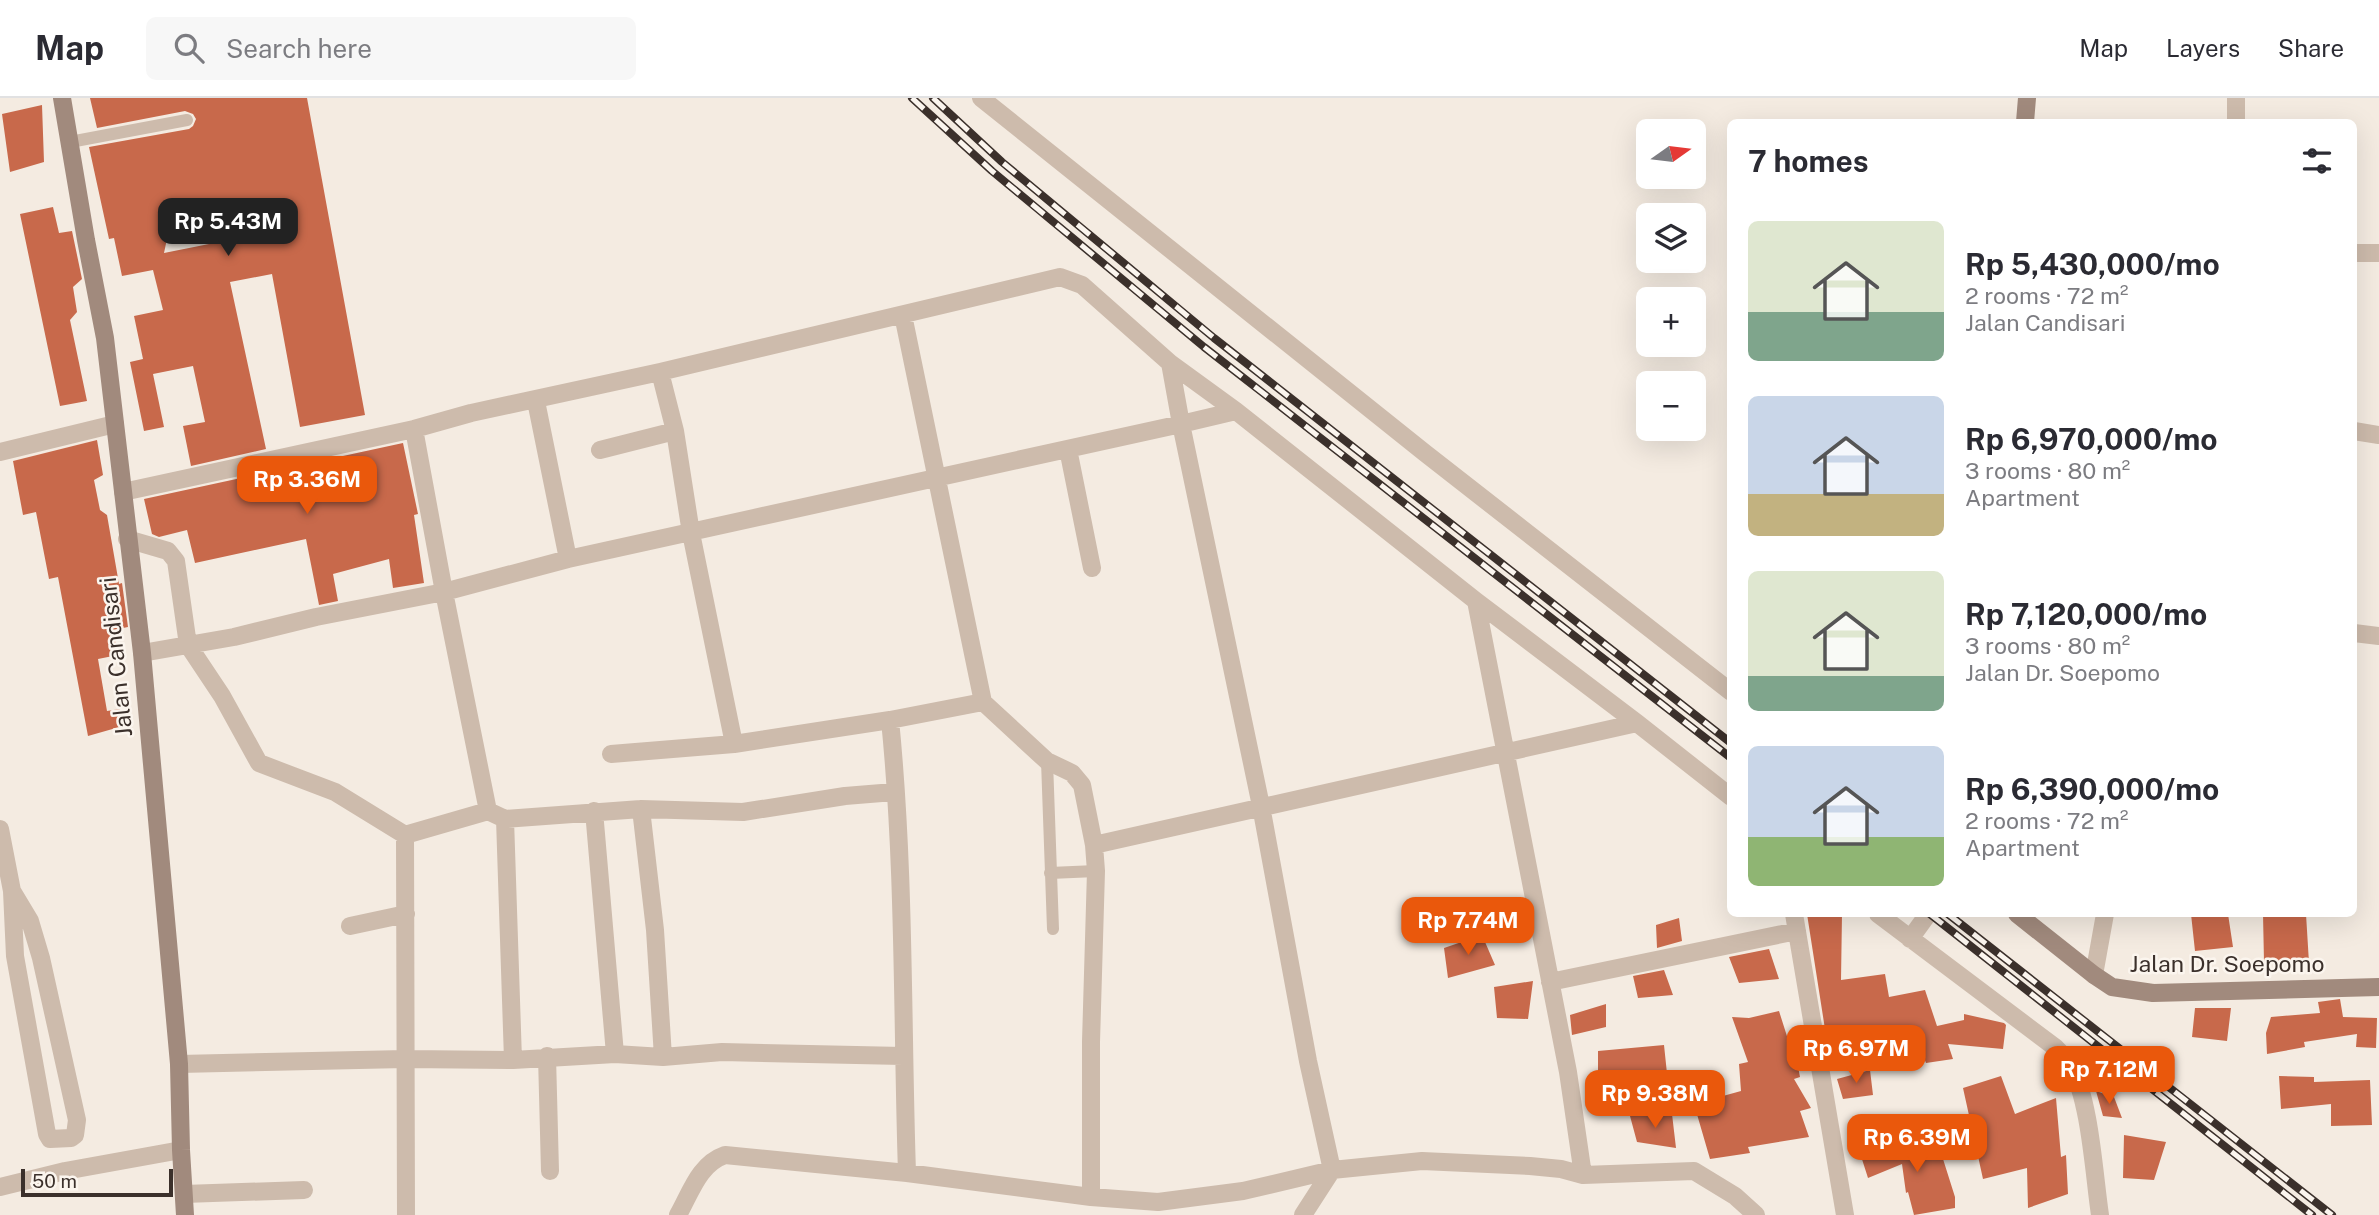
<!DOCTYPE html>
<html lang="en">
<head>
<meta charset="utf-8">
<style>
  body { margin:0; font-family:"Public Sans",sans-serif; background:#f7f7f7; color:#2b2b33; height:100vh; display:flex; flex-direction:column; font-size:26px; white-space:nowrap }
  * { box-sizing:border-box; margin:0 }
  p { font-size:23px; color:#7c7c81 }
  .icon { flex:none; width:38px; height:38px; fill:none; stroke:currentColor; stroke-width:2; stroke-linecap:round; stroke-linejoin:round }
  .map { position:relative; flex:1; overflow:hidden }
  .drawer { position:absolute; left:1727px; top:21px; width:630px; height:798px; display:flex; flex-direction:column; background:#fff; border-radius:10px; box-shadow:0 7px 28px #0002 }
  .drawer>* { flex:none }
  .needle { width:46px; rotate:76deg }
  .controls { position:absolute; left:1636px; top:21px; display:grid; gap:14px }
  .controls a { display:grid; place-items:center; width:70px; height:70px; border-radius:10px; background:#fff; box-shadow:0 7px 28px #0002; font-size:35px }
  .scale { position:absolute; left:21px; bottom:18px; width:152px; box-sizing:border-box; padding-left:7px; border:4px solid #3b302b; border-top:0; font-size:19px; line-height:24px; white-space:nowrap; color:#3b302b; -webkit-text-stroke:5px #fbf5ee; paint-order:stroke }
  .price { position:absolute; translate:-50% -60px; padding:0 16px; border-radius:14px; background:#ea580c; color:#fff; font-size:23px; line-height:46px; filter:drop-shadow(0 2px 4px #0008) }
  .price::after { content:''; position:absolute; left:50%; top:42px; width:21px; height:16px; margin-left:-10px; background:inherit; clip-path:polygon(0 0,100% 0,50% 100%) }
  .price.active { background:#222; color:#fff }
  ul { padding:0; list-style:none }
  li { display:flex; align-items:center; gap:21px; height:175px; padding:0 21px }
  li span { display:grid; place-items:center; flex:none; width:196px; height:140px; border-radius:10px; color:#555 }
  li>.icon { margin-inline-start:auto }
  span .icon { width:84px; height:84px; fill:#fffc; stroke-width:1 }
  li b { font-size:30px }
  h2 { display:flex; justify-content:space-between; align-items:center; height:84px; padding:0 21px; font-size:30px }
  header { display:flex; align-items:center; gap:42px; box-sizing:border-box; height:98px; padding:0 35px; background:#fff; border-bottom:2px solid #e1e1e2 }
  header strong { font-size:33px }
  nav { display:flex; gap:38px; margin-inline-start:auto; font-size:24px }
  .search { width:490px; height:63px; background:#f7f7f7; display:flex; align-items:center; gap:18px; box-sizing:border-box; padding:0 24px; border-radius:10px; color:#7c7c81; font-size:26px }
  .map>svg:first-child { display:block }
  .building { fill:#c8694b; fill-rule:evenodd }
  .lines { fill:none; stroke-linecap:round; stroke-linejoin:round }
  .lane { stroke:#cdbbac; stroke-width:12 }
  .street { stroke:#cdbbac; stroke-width:18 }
  .secondary { stroke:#a18a7d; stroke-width:18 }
  .rail-casing { stroke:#3b302b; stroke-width:8 }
  .rail { stroke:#fbf5ee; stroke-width:5; stroke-dasharray:16; stroke-linecap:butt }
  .labels { text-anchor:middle; stroke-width:5; stroke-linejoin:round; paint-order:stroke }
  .street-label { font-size:23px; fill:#3b302b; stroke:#fbf5ee }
</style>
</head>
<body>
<header>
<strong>Map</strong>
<div class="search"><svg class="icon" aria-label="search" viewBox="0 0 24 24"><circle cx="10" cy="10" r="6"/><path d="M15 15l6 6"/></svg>Search here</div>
<nav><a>Map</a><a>Layers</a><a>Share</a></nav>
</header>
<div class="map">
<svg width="2379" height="1117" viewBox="0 0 2379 1117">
  <rect width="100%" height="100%" fill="#f4ebe1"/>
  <path class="building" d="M 90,0 L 307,0 L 365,317 L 300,329 L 272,176 L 230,184 L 266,351 L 191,368 L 183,328 L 205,324 L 193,268 L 153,276 L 164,329 L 144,333 L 130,264 L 143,261 L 134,218 L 163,212 L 153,172 L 122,178 L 114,140 L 109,141 L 89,49 L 189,31 L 193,28 L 196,21 L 193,16 L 185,13 L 97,30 ZM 201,111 L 209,146 L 164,155 L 172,117 Z
    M 42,7 L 44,64 L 10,74 L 2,16 Z
    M 53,109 L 59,135 L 72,133 L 82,181 L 73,189 L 77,214 L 70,222 L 87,303 L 60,308 L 20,116 Z
    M 97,342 L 103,377 L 94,382 L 100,412 L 107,417 L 119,486 L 122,485 L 128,529 L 113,532 L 118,557 L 98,561 L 107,613 L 120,611 L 123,628 L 88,638 L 58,479 L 49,481 L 36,414 L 23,417 L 13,363 Z
    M 403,345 L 418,416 L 414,417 L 424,485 L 393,490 L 389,461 L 333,476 L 338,503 L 319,507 L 306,441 L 195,465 L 187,432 L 159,439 L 152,436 L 144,401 Z
    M 1807,816 L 1842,816 L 1841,882 L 1885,876 L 1889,899 L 1925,892 L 1937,928 L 1964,922 L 1964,916 L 2004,925 L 2006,927 L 2003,951 L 1948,946 L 1953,961 L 1926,965 L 1914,933 L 1906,937 L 1905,933 L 1827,944 Z
    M 2191,816 L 2228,816 L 2233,849 L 2195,853 Z
    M 2263,816 L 2306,816 L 2309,865 L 2264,864 Z
    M 1679,820 L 1682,843 L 1657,850 L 1656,827 Z
    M 1482,837 L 1495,867 L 1448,880 L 1444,850 Z
    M 1769,851 L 1779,881 L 1739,885 L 1729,859 Z
    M 1664,872 L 1673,897 L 1638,900 L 1633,878 Z
    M 1533,883 L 1528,921 L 1497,920 L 1494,889 Z
    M 2340,901 L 2343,919 L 2377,920 L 2376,950 L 2356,949 L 2357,936 L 2304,944 L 2305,949 L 2267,956 L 2266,935 L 2271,919 L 2320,915 L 2318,904 Z
    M 1606,906 L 1606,929 L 1572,937 L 1570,917 Z
    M 2195,910 L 2231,910 L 2227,943 L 2192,939 Z
    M 1779,913 L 1792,954 L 1795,953 L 1800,979 L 1794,981 L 1811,1010 L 1800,1013 L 1809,1039 L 1748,1049 L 1750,1055 L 1710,1061 L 1694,1006 L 1741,993 L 1739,966 L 1748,964 L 1732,919 L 1749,920 Z
    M 1664,947 L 1668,985 L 1625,998 L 1624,995 L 1598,1002 L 1598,953 Z
    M 1870,972 L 1873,997 L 1843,1001 L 1837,981 Z
    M 2001,978 L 2015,1016 L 2056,1000 L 2061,1059 L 2066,1057 L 2068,1096 L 2028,1110 L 2027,1070 L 1983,1081 L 1963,990 Z
    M 2279,978 L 2314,979 L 2314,984 L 2370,982 L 2372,1027 L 2331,1028 L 2331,1006 L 2281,1011 Z
    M 2096,993 L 2114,999 L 2122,1020 L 2103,1018 Z
    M 1672,1016 L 1676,1050 L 1637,1044 L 1630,1018 Z
    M 2124,1037 L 2166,1044 L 2154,1082 L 2123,1080 Z
    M 1937,1042 L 1955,1099 L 1955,1110 L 1914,1117 L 1908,1094 L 1906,1095 L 1902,1066 L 1868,1080 L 1860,1055 Z"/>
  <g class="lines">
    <path class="lane" d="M 70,44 L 187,22
      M 1047,663 L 1053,831
      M 1050,775 L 1096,773"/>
    <path class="street" d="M 981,0 L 1425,355 L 1731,594
      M 2236,24 L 2236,0
      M 2354,155 L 2379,155
      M 903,217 L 983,604 L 1047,663 L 1072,675 L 1082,687 L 1094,747 L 1096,773 L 1091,944 L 1091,1099
      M 1170,265 L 1181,326 L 1236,313
      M 660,274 L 675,333 L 691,435 L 734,646
      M 536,303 L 568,461
      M 414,331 L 444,494 L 488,713
      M 2354,333 L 2379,337
      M 1068,351 L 1092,470
      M 600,352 L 675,333
      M 0,354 L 115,326
      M 123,394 L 414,331 L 471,315 L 660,274 L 1060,179 L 1082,187 L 1170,265 L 1236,313 L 1476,503 L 1637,625 L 1731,699
      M 127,441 L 168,453 L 176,463 L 188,547 L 222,598 L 259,665 L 335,694 L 405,737 L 488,713 L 505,721 L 641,711 L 743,714 L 845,698 L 894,694
      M 1476,503 L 1568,974 L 1583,1077
      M 2354,535 L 2379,538
      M 142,555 L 234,539 L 316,519 L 444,494 L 568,461 L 1181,326 L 1261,708 L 1308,963 L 1332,1072 L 1303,1117
      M 611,656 L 734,646 L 890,622
      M 641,711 L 655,832 L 663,959
      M 594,713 L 615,956
      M 505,721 L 513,962
      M 0,731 L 12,793 L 15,858 L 47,1036 L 50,1041 L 71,1040 L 75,1037 L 77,1022 L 41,860 L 30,823 L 12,793
      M 405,737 L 406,1117
      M 1094,747 L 1637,625
      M 1794,816 L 1845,1117
      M 1878,816 L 2056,950 C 2061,955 2067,961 2070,967 C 2090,1000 2094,1077 2100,1117
      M 350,828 L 406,816
      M 1910,841 L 1928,816
      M 2094,877 L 2105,816
      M 1550,884 L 1797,833
      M 547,958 L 550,1073
      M 179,966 L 405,961 L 513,962 L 615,956 L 663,959 L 722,954 L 903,958
      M 907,1075 C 902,925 905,772 890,622 L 983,604
      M 0,1089 L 65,1073 L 181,1052
      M 184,1096 L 304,1092
      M 678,1117 C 691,1094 699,1066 725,1057 L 907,1075 L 1091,1099 L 1158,1104 L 1243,1093 L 1332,1072 L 1422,1063 L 1530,1068 L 1561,1071 L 1583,1077 L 1694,1073 L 1735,1098 L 1756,1117"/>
    <path class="secondary" d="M 62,0 L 86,142 L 105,240 L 142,555 L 179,966 L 181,1052 L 185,1117
      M 2025,24 L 2027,0
      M 2017,816 L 2094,877 L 2112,889 L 2153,895 L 2379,889"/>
    <g class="rail-casing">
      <path id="rail" d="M 912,0 L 992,73 L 1204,249 L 1731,660
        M 933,0 L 1002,64 L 1214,240 L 1731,645
        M 1930,816 L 2312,1117
        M 1948,816 L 2332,1117"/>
    </g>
    <use href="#rail" class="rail"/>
  </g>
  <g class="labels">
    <g class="street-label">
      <text transform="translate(116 559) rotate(-96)" y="8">Jalan Candisari</text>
      <text x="2227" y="874">Jalan Dr. Soepomo</text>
    </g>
  </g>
</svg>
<div class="controls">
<a><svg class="needle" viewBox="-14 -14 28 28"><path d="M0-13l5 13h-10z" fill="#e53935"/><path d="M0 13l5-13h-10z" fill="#7c7c81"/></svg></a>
<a><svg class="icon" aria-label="layers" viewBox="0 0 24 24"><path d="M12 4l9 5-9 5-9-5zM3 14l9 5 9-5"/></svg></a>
<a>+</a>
<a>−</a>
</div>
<div class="scale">50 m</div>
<b class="price active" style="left:228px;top:160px">Rp 5.43M</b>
<b class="price" style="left:307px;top:418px">Rp 3.36M</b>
<b class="price" style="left:1468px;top:859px">Rp 7.74M</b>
<b class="price" style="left:1856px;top:987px">Rp 6.97M</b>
<b class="price" style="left:2109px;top:1008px">Rp 7.12M</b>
<b class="price" style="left:1655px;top:1032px">Rp 9.38M</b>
<b class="price" style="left:1917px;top:1076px">Rp 6.39M</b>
<section class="drawer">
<h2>7 homes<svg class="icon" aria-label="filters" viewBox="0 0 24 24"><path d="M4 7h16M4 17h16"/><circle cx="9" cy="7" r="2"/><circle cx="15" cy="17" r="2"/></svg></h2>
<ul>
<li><span style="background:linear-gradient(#dfe7d0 65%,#7fa58c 0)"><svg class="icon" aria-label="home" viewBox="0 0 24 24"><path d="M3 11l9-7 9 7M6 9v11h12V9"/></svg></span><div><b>Rp 5,430,000/mo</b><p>2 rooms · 72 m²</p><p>Jalan Candisari</p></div></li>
<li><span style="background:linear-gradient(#c9d6e8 70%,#c2b280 0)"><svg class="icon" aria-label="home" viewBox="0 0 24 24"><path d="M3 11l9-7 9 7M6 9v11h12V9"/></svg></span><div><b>Rp 6,970,000/mo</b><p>3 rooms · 80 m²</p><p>Apartment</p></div></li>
<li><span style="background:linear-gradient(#dfe7d0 75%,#7fa58c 0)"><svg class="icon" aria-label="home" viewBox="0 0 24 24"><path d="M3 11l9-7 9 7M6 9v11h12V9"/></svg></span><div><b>Rp 7,120,000/mo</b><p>3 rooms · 80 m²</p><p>Jalan Dr. Soepomo</p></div></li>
<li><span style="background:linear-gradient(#c9d6e8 65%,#8fb573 0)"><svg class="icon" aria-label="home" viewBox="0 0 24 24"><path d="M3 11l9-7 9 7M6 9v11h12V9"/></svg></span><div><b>Rp 6,390,000/mo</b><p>2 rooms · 72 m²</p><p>Apartment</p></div></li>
</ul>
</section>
</div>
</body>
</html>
